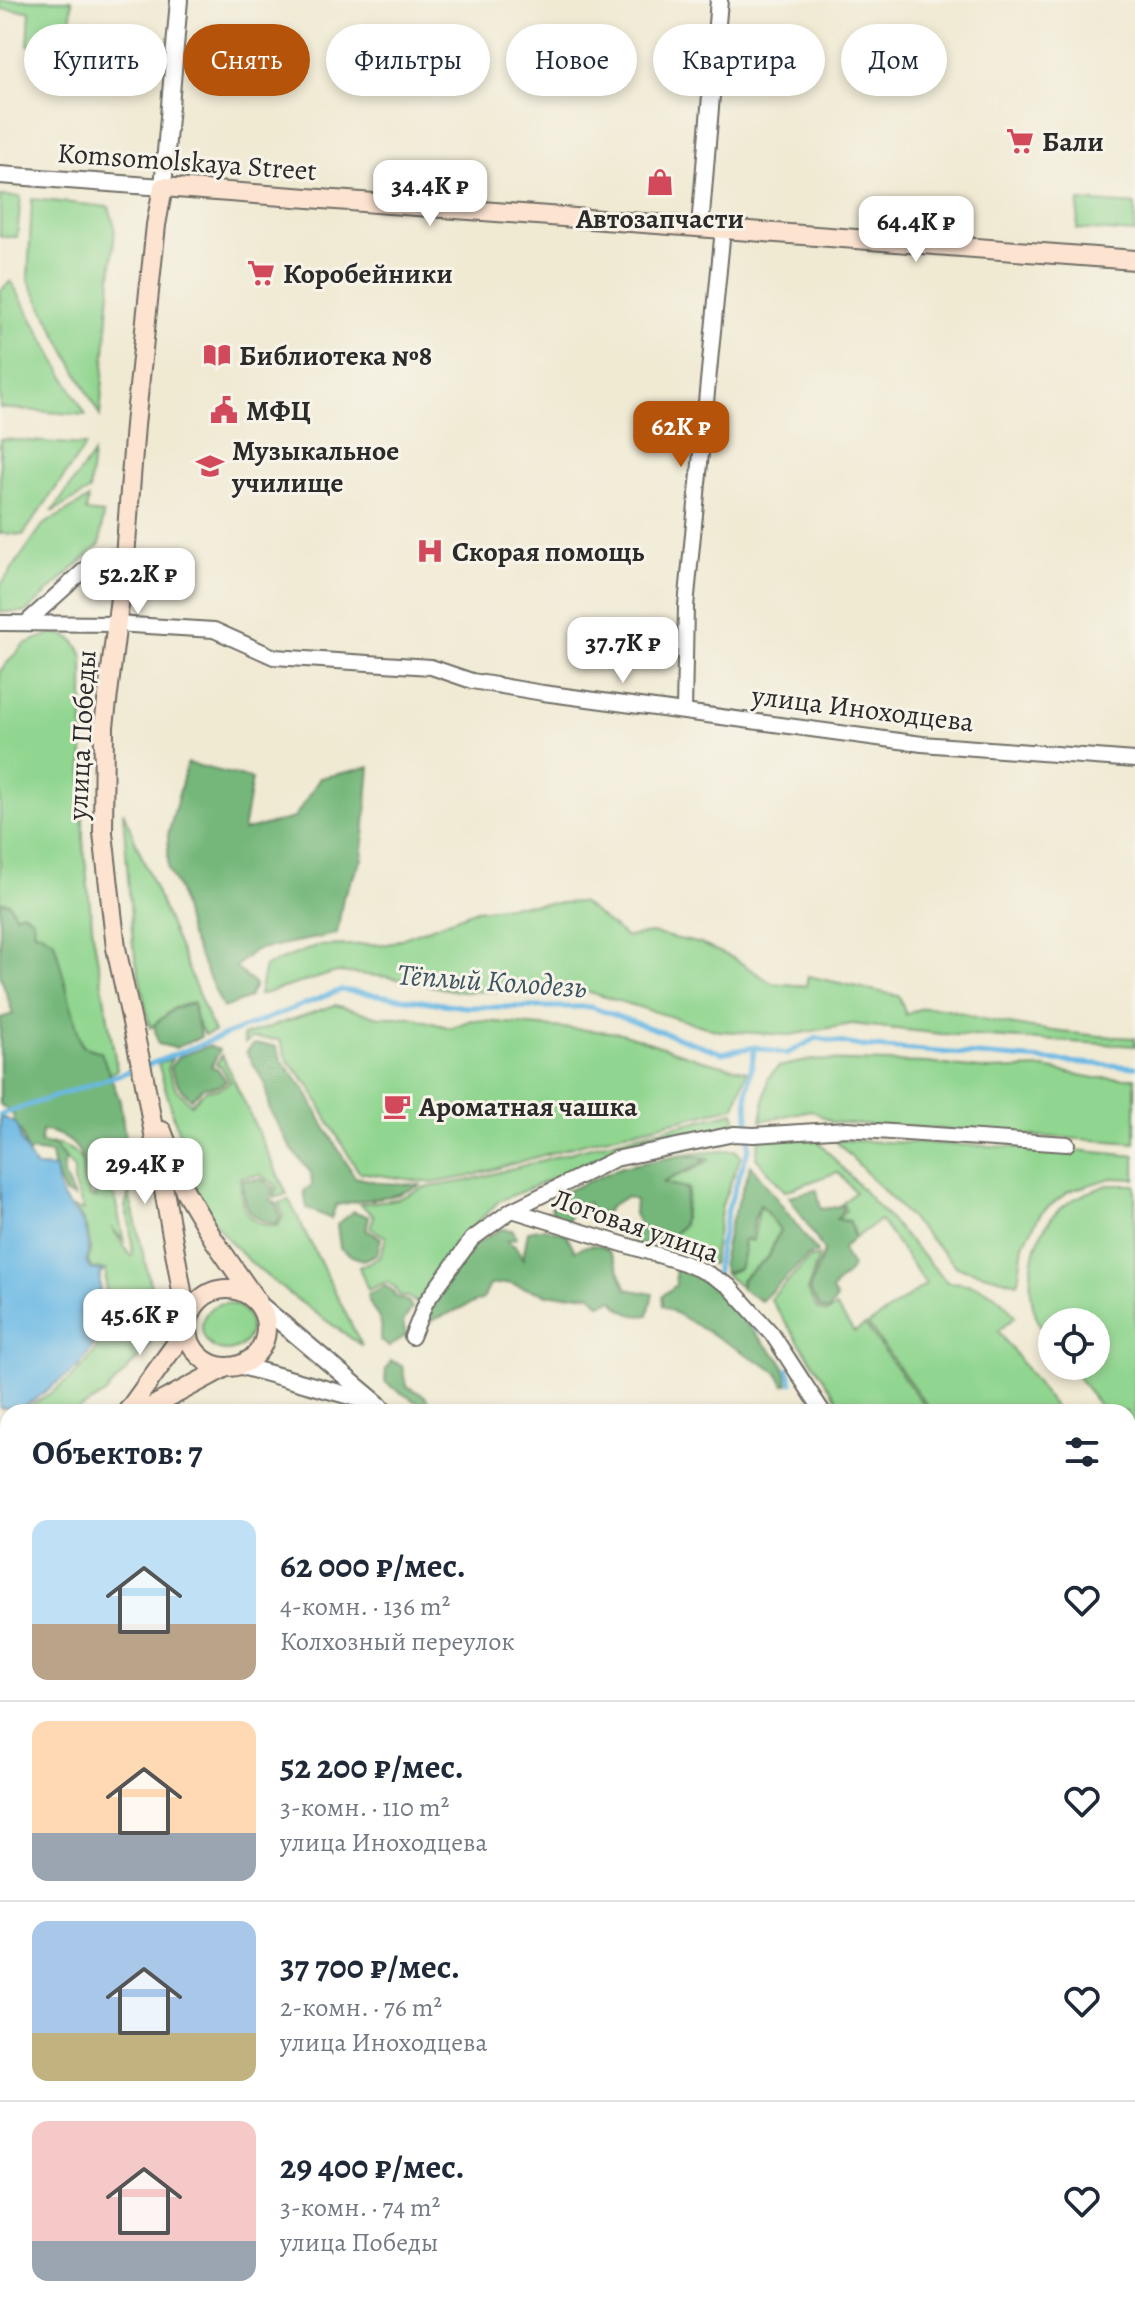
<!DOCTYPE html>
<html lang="ru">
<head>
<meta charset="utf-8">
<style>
  body { margin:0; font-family:Alegreya,serif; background:#f6f6f7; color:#1f2937; height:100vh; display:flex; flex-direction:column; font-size:30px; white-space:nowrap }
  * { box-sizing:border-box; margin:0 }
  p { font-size:26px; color:#747a83 }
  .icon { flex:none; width:44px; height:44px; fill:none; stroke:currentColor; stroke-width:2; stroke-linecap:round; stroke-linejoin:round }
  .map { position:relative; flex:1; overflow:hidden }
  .details { position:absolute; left:0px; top:1404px; width:1136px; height:914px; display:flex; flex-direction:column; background:#fff; border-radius:24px 24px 0 0; box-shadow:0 4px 12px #0003 }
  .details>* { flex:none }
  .banner { position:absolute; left:24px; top:24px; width:1088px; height:72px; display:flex; gap:16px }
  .fabs { position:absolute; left:1038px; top:1308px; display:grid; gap:16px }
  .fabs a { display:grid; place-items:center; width:72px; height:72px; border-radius:50%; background:#fff; box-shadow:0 4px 12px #0003; font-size:40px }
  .price { position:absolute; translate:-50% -68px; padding:0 18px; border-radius:16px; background:#fff; color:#222; font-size:26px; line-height:52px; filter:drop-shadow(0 2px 4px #0008) }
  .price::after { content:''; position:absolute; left:50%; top:48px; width:24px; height:18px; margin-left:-12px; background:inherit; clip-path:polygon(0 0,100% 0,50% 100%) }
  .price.on { background:#b45309; color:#fff }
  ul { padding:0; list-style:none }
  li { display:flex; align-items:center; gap:24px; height:200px; padding:0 32px }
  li+li { border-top:2px solid #e0e1e3 }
  li span { display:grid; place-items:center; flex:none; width:224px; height:160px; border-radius:16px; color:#555 }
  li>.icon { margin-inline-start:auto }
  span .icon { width:96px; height:96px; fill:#fffc; stroke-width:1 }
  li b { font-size:34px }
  h2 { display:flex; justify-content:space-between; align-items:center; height:96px; padding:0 32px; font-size:34px }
  .tag { padding:0 28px; border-radius:36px; background:#fff; box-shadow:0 4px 12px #0003; font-size:28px; line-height:72px }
  .tag.on { background:#b45309; color:#fff }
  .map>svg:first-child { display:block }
  .green { fill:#91d690; stroke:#5e805e; stroke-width:2 }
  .forest { fill:#74b77a; stroke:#507152; stroke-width:2 }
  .water { fill:#69b8e4; stroke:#4a7288; stroke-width:2 }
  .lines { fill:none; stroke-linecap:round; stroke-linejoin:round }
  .stream { stroke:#69b8e4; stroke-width:5 }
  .minor-casing { stroke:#706e66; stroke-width:18 }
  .tertiary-casing { stroke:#706e66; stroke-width:20 }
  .secondary-casing { stroke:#706e66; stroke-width:22 }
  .minor { stroke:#fff; stroke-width:14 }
  .tertiary { stroke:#fff; stroke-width:16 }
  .secondary { stroke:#fde4d1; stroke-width:18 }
  .rail-casing { stroke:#2b2b2b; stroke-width:8 }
  .rail { stroke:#f7f3e8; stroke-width:5; stroke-dasharray:15; stroke-linecap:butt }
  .labels { text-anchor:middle; stroke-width:6; stroke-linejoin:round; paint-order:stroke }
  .poi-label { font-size:28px; font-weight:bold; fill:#2b2b2b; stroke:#f7f3e8; text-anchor:start }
  .street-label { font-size:28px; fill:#2b2b2b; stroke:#f7f3e8 }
  .water-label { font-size:30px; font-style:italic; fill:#3e5562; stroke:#f7f3e8 }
</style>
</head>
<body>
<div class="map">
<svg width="1135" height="2317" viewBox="0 0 1135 2317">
  <rect width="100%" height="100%" fill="#f7f3e8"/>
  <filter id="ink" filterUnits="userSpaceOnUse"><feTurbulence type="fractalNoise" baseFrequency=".0125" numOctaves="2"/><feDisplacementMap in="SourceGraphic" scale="16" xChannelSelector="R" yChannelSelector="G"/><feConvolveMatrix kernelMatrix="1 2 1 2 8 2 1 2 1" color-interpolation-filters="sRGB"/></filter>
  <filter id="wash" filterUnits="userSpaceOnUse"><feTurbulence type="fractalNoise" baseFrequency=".006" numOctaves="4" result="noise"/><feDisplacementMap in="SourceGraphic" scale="32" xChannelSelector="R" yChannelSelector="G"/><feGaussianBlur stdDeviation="1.8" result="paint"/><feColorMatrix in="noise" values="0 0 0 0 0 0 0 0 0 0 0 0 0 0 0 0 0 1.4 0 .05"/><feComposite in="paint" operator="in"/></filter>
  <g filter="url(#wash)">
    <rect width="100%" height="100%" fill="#f0ead3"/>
    <path class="green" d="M 0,0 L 72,0 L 69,48 L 28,45 L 30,11 L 0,9 Z
      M 0,196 L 21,197 L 17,237 L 0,237 Z
      M 32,199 L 109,207 L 115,227 L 100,416 L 28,280 Z
      M 1079,201 L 1135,205 L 1135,233 L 1077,229 Z
      M 11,281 L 86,415 L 0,408 L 0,291 Z
      M 0,439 L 86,445 L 23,535 L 0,533 Z
      M 93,454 L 89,491 L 52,512 Z
      M 88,499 L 86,512 L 103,514 L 100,544 L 26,612 L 0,612 L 0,586 L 43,525 Z
      M 53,633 C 70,634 77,641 83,657 L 83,839 L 93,934 L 117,1069 L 109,1075 L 101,1052 L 83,1046 L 33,933 L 15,916 L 9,903 L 0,902 L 0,671 L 24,644 Z
      M 123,811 L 214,1032 L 205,1035 L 195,1019 L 194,1002 L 174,1008 L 150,1028 L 133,945 Z
      M 581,902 L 626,937 L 651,933 L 701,944 L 733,958 L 772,983 L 806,986 L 808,976 L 899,996 L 906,1015 C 916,1008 928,1006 941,1008 C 957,1010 972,1017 988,1020 C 1037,1030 1086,1036 1135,1038 L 1135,1046 L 941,1034 L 852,1024 L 790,1035 L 719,1031 L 575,988 L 462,992 L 387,977 L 337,972 L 259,995 L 265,966 L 317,946 L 388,944 L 477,910 L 517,905 Z
      M 335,1005 L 379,1017 L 410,1017 L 451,1028 L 471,1020 L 621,1033 L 699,1059 L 747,1071 L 735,1107 L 596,1140 L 467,1177 L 432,1183 L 359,1172 L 330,1124 L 310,1086 L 287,1060 L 280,1040 L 253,1038 L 245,1043 L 243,1036 Z
      M 222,1055 L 287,1194 L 274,1198 L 277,1186 L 261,1175 L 241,1177 C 239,1206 245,1226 278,1226 L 283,1216 L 279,1203 L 289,1200 L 362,1346 C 312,1309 237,1264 206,1209 C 195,1189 189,1167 183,1146 C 174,1118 166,1091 158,1063 L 172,1059 L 167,1068 L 176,1089 L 191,1104 L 206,1090 L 218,1089 L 230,1082 L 221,1066 L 216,1064 Z
      M 812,1060 L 927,1063 L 988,1070 L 1044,1068 L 1095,1078 L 1135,1078 L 1135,1143 L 832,1122 L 811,1110 L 761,1121 L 768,1078 L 778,1067 Z
      M 734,1112 L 738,1126 L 611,1154 L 499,1201 L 467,1233 L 416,1303 L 409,1297 L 399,1296 L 395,1287 L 386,1282 L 368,1290 L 359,1267 L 380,1257 L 386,1237 L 370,1228 L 374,1216 L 360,1204 L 397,1199 L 424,1188 L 467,1181 L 598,1145 Z
      M 759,1139 L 816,1139 L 947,1282 C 978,1283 998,1291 1015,1317 L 998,1331 L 1058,1412 L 932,1412 L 868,1325 L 926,1284 L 880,1220 L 855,1238 L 850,1221 L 838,1219 L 846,1210 L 843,1203 L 855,1192 L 838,1172 L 785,1191 L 756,1158 Z
      M 835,1140 L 1064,1149 L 1135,1156 L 1135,1179 L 1111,1178 L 1069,1191 L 1041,1213 L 1023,1245 L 1018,1283 L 957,1267 Z
      M 52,1144 C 83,1147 87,1170 90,1196 L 96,1198 L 94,1191 L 102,1192 L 111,1175 L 112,1157 L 119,1178 L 114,1194 L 124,1241 L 111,1227 L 131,1256 L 133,1255 L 130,1225 L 125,1206 L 129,1193 L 154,1300 L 154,1324 L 150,1345 L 105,1394 L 74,1412 L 13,1412 C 42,1403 91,1369 101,1338 C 107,1322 105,1289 106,1270 L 91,1268 L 88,1261 C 94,1244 86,1221 74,1208 L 84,1211 L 74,1185 L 74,1169 L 63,1156 L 50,1153 Z
      M 735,1150 L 741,1156 L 722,1205 L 712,1264 L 672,1246 L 679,1243 L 674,1234 L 683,1226 L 689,1188 L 664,1183 C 680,1172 694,1173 710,1159 L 686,1154 Z
      M 1108,1185 L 1135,1185 L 1135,1454 L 1128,1444 L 1128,1412 L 1104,1412 L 1070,1366 L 1096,1366 L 1096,1322 L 1052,1322 L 1052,1342 C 1048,1337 1044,1332 1041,1327 C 1023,1293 1029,1244 1054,1215 C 1068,1199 1089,1192 1108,1185 Z
      M 760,1205 L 780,1229 L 768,1257 L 741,1279 L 741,1288 L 725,1274 L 739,1269 L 745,1251 L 743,1241 L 753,1241 Z
      M 819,1256 L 807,1291 L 818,1310 L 827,1313 L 836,1307 L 854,1332 L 865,1325 L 929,1412 L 846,1412 L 770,1299 L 809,1259 Z
      M202 1327a24 24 0 1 1 48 0a24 24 0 1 1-48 0Z
      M 1128,1572 L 1135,1573 L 1135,1685 L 1128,1683 Z
      M 1128,1823 L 1135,1823 L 1135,2046 L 1128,2045 Z
      M 1133,2072 L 1135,2072 L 1135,2201 L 1128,2200 L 1128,2074 Z
      M 0,2099 L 8,2101 L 8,2310 L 227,2310 L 224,2317 L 0,2317 Z
      M 1128,2261 L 1135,2263 L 1135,2317 L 967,2317 L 996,2310 L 1128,2310 Z
      M 412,2310 L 662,2310 L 662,2312 L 734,2314 L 789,2310 L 892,2310 L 935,2317 L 407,2317 Z"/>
    <path class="forest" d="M 187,763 L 252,779 L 243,831 L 294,818 L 320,778 L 370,767 L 362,859 L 343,897 L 337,934 L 255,950 L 235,967 L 255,985 L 249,998 L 223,1008 L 189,934 L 179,891 L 168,869 L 168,835 Z
      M 0,902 L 9,903 L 15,915 L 22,912 L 33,919 L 34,932 L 41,933 L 54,941 L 82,1046 L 101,1052 L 120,1101 L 127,1153 L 111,1148 L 100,1188 L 84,1184 C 83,1175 83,1164 81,1156 C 75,1141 56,1131 42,1131 L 40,1143 L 54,1146 L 64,1158 L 63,1174 L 74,1198 L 65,1194 L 53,1166 L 51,1154 L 32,1151 L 28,1154 L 21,1132 L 13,1123 L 14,1116 L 0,1104 L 0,1018 L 13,1014 L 0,974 Z
      M 193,1003 C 194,1020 198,1022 201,1037 L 175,1048 L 158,1044 L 154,1025 L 174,1009 Z
      M 254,1044 L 276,1046 L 282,1061 L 304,1088 L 326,1129 L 355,1177 L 381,1183 L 422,1185 L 396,1195 L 336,1205 L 331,1219 L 307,1208 L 304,1191 L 312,1185 L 311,1173 L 291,1148 L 269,1109 L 265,1083 L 246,1052 Z
      M 208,1046 L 220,1050 L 211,1066 L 218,1069 L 226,1081 L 218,1086 L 204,1087 L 191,1099 L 179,1086 L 170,1068 L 178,1057 Z
      M 683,1155 L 706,1159 C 693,1171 677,1172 663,1183 L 687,1189 L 682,1226 L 673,1234 L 678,1243 L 671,1245 C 655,1239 641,1253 629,1237 L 641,1227 L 634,1214 L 635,1200 L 626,1197 L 612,1205 L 606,1212 L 591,1213 L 588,1202 L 572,1208 L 568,1222 L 555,1219 L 551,1207 L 559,1194 L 622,1167 Z
      M 751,1165 L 817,1252 L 808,1256 L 761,1301 L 742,1289 L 742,1279 L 769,1257 L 780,1230 L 760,1204 L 754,1220 L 751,1240 L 742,1241 L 744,1250 L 739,1269 L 725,1273 L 722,1263 L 730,1225 Z
      M 262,1179 L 274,1188 L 270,1200 L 276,1203 L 280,1216 L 277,1224 C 247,1220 244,1206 242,1180 Z
      M 817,1190 L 821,1209 L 838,1207 L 842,1204 L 843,1210 L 836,1219 L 849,1222 L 854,1238 L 843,1248 L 845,1256 L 852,1266 C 849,1276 837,1281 832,1291 L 837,1299 L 828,1311 L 820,1308 L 809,1290 L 824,1251 L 789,1196 Z
      M 353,1211 L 369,1217 L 366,1230 L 381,1238 L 377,1254 L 363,1260 L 352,1256 L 340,1248 L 337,1225 Z
      M 544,1228 L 566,1234 L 575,1251 C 611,1231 615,1264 627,1289 L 653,1294 L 648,1315 C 633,1318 623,1312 613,1300 L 600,1304 L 591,1294 L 548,1295 L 508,1283 L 490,1285 L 483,1299 L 426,1323 L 429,1309 L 473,1246 L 500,1229 L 513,1230 L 516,1238 L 507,1241 L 516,1247 L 523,1259 L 528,1231 Z
      M 675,1267 L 711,1280 L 713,1288 L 783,1363 L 788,1384 L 784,1385 L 777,1372 L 663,1306 L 662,1296 L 676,1285 Z
      M 385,1286 L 392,1290 L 396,1298 L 408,1301 L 412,1308 L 403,1322 L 406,1335 L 389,1347 L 380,1340 C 386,1315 372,1316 367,1295 Z
      M 391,1361 L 402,1365 L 406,1386 L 425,1396 L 435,1412 L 425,1412 C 417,1398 399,1394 385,1382 L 386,1369 Z
      M 8,1517 L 8,1631 L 0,1638 L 0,1521 Z"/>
    <path class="water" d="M 0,1118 L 4,1118 L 17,1124 L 21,1141 L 35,1167 L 55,1168 C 56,1183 61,1198 71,1209 C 74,1212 78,1215 80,1218 C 87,1228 90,1251 86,1261 L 90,1269 L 104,1271 L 100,1275 L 99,1337 L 79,1366 L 34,1400 L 18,1408 L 0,1408 Z"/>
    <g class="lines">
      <path class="stream" d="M 145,1066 L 341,990 L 465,1007 L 591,1007 L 722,1053 L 755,1047 L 786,1054 L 817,1038 L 860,1046 L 1135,1067
        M 0,1115 L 136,1069
        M 717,1274 L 717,1262 L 728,1209 L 749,1147 L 747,1092 L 755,1047
        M 717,1284 L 761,1332
        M 788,1369 L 792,1383"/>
    </g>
  </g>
  <g filter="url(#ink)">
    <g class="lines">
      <g class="minor-casing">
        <path id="minor" d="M 27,622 L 100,556 L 125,557
          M 0,623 L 115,624 L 214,630 L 274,657 L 431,667 L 472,681 L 543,693 L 922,744 L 1135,760
          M 684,712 L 686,606 L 723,229
          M 512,1210 L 684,1263 L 707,1273 L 729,1286 L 772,1334 L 823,1412
          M 412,1337 L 426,1302 L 472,1239 L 512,1210 L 615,1159 L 734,1134 L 754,1135 L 847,1129 L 1067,1144
          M 1128,1695 L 1135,1697"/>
      </g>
      <g class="tertiary-casing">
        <path id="tertiary" d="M 0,175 L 163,187 L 179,0
          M 700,227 L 719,0
          M 258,1303 L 378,1404 L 385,1412
          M 238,1365 L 372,1402
          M 1128,2059 L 1135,2060"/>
      </g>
      <g class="secondary-casing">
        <path id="secondary" d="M 162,1131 L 185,1191 L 214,1240 L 258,1303
          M188 1328a39 39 0 1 1 78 0a39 39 0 1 1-78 0Z
          M 188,1325 L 144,1078 L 116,948 L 103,833 L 104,726 L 125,557 L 135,425 L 156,225 L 163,187 L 1135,260
          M 127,1412 L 188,1327
          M 142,1412 L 226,1367
          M 0,1494 L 8,1489"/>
      </g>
      <use href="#minor" class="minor"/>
      <use href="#tertiary" class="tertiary"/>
      <use href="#secondary" class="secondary"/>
      <g class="rail-casing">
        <path id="rail" d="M 0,2091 L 8,2093
          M 1128,2210 L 1135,2211
          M 1128,2225 L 1135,2227
          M 1128,2237 L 1135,2240
          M 1128,2252 L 1135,2254
          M 1128,2292 L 1135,2292
          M 985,2317 L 1019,2310"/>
      </g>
      <use href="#rail" class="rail"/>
    </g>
  </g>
  <defs>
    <g id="supermarket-bare" transform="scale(2.16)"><path d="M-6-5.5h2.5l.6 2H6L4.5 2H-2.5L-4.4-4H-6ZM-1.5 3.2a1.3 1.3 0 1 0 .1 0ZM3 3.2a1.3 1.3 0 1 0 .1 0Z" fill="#d1495b" stroke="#f7f3e8" stroke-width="2.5" paint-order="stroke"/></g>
    <g id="shop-bare" transform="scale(2.16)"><path d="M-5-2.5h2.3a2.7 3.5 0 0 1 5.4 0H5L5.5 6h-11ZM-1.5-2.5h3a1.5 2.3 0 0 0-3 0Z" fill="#d1495b" stroke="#f7f3e8" stroke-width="2.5" paint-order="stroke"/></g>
    <g id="library-bare" transform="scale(2.16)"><path d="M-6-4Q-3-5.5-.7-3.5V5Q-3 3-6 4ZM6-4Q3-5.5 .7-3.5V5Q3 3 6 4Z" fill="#d1495b" stroke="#f7f3e8" stroke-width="2.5" paint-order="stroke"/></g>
    <g id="civic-bare" transform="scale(2.16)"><path d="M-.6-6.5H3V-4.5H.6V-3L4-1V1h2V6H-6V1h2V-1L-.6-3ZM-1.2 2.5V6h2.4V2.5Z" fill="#d1495b" stroke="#f7f3e8" stroke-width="2.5" paint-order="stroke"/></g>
    <g id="university-bare" transform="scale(2.16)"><path d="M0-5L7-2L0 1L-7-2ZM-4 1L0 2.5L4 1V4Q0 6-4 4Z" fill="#d1495b" stroke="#f7f3e8" stroke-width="2.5" paint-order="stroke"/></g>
    <g id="hospital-bare" transform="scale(2.16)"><path d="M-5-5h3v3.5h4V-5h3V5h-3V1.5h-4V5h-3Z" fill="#d1495b" stroke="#f7f3e8" stroke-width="2.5" paint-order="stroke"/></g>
    <g id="cafe-bare" transform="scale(2.16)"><path d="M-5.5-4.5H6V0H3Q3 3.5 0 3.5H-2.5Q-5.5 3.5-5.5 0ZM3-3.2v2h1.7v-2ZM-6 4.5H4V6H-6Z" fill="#d1495b" stroke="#f7f3e8" stroke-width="2.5" paint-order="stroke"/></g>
  </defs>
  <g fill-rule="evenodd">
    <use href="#supermarket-bare" x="1020" y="141"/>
    <use href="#shop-bare" x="660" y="182"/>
    <use href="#supermarket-bare" x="261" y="273"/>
    <use href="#library-bare" x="217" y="355"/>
    <use href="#civic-bare" x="224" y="410"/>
    <use href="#university-bare" x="210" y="466"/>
    <use href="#hospital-bare" x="430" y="551"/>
    <use href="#cafe-bare" x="397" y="1106"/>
  </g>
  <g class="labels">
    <g class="poi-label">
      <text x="1042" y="151">Бали</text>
      <text x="660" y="228" text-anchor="middle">Автозапчасти</text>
      <text x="283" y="283">Коробейники</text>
      <text x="239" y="365">Библиотека №8</text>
      <text x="246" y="420">МФЦ</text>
      <text x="232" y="460">Музыкальное<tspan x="232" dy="32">училище</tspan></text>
      <text x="452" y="561">Скорая помощь</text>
      <text x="419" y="1116">Ароматная чашка</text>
    </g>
    <g class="street-label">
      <text transform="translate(187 161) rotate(4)" y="10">Komsomolskaya Street</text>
      <text transform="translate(863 708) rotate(7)" y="10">улица Иноходцева</text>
      <text transform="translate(81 735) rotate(-87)" y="10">улица Победы</text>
      <text transform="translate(636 1225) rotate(19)" y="10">Логовая улица</text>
    </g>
    <g class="water-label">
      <text transform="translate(492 981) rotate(4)" y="10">Тёплый Колодезь</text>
    </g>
  </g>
</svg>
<div class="fabs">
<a><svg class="icon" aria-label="locate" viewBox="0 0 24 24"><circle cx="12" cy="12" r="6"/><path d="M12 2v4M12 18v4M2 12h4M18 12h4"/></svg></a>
</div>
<b class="price" style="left:430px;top:228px">34.4K ₽</b>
<b class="price" style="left:916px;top:264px">64.4K ₽</b>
<b class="price on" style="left:681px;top:469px">62K ₽</b>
<b class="price" style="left:138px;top:616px">52.2K ₽</b>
<b class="price" style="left:623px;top:685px">37.7K ₽</b>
<b class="price" style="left:145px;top:1206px">29.4K ₽</b>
<b class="price" style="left:140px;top:1357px">45.6K ₽</b>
<div class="banner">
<a class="tag">Купить</a>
<a class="tag on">Снять</a>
<a class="tag">Фильтры</a>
<a class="tag">Новое</a>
<a class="tag">Квартира</a>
<a class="tag">Дом</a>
</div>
<section class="details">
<h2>Объектов: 7<svg class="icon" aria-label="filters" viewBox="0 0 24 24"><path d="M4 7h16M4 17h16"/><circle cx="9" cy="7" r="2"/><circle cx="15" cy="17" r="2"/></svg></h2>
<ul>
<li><span style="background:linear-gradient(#bfe0f5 65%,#b9a48a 0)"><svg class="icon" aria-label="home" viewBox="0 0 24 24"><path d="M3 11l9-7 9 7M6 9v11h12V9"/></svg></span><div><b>62 000 ₽/мес.</b><p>4-комн. · 136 m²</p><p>Колхозный переулок</p></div><svg class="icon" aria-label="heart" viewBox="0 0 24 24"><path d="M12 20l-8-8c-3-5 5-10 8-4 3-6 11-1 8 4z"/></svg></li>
<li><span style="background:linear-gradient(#ffd9b3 70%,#9aa5b1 0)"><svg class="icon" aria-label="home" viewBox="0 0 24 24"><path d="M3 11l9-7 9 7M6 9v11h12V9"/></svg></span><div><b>52 200 ₽/мес.</b><p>3-комн. · 110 m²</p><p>улица Иноходцева</p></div><svg class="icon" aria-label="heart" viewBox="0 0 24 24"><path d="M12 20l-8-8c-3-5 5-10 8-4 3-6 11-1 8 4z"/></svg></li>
<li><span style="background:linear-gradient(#a9c7e8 70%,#c2b280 0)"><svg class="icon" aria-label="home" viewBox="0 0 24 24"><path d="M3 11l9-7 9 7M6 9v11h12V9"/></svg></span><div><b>37 700 ₽/мес.</b><p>2-комн. · 76 m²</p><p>улица Иноходцева</p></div><svg class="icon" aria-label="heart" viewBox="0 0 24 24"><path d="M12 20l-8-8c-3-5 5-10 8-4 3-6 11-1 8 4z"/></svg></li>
<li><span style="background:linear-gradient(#f6c9c9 75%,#9aa5b1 0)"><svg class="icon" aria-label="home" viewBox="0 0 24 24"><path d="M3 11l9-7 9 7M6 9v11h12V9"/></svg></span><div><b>29 400 ₽/мес.</b><p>3-комн. · 74 m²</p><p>улица Победы</p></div><svg class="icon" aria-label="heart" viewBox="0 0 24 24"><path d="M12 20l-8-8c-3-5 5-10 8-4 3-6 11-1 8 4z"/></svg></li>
</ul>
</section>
</div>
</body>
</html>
